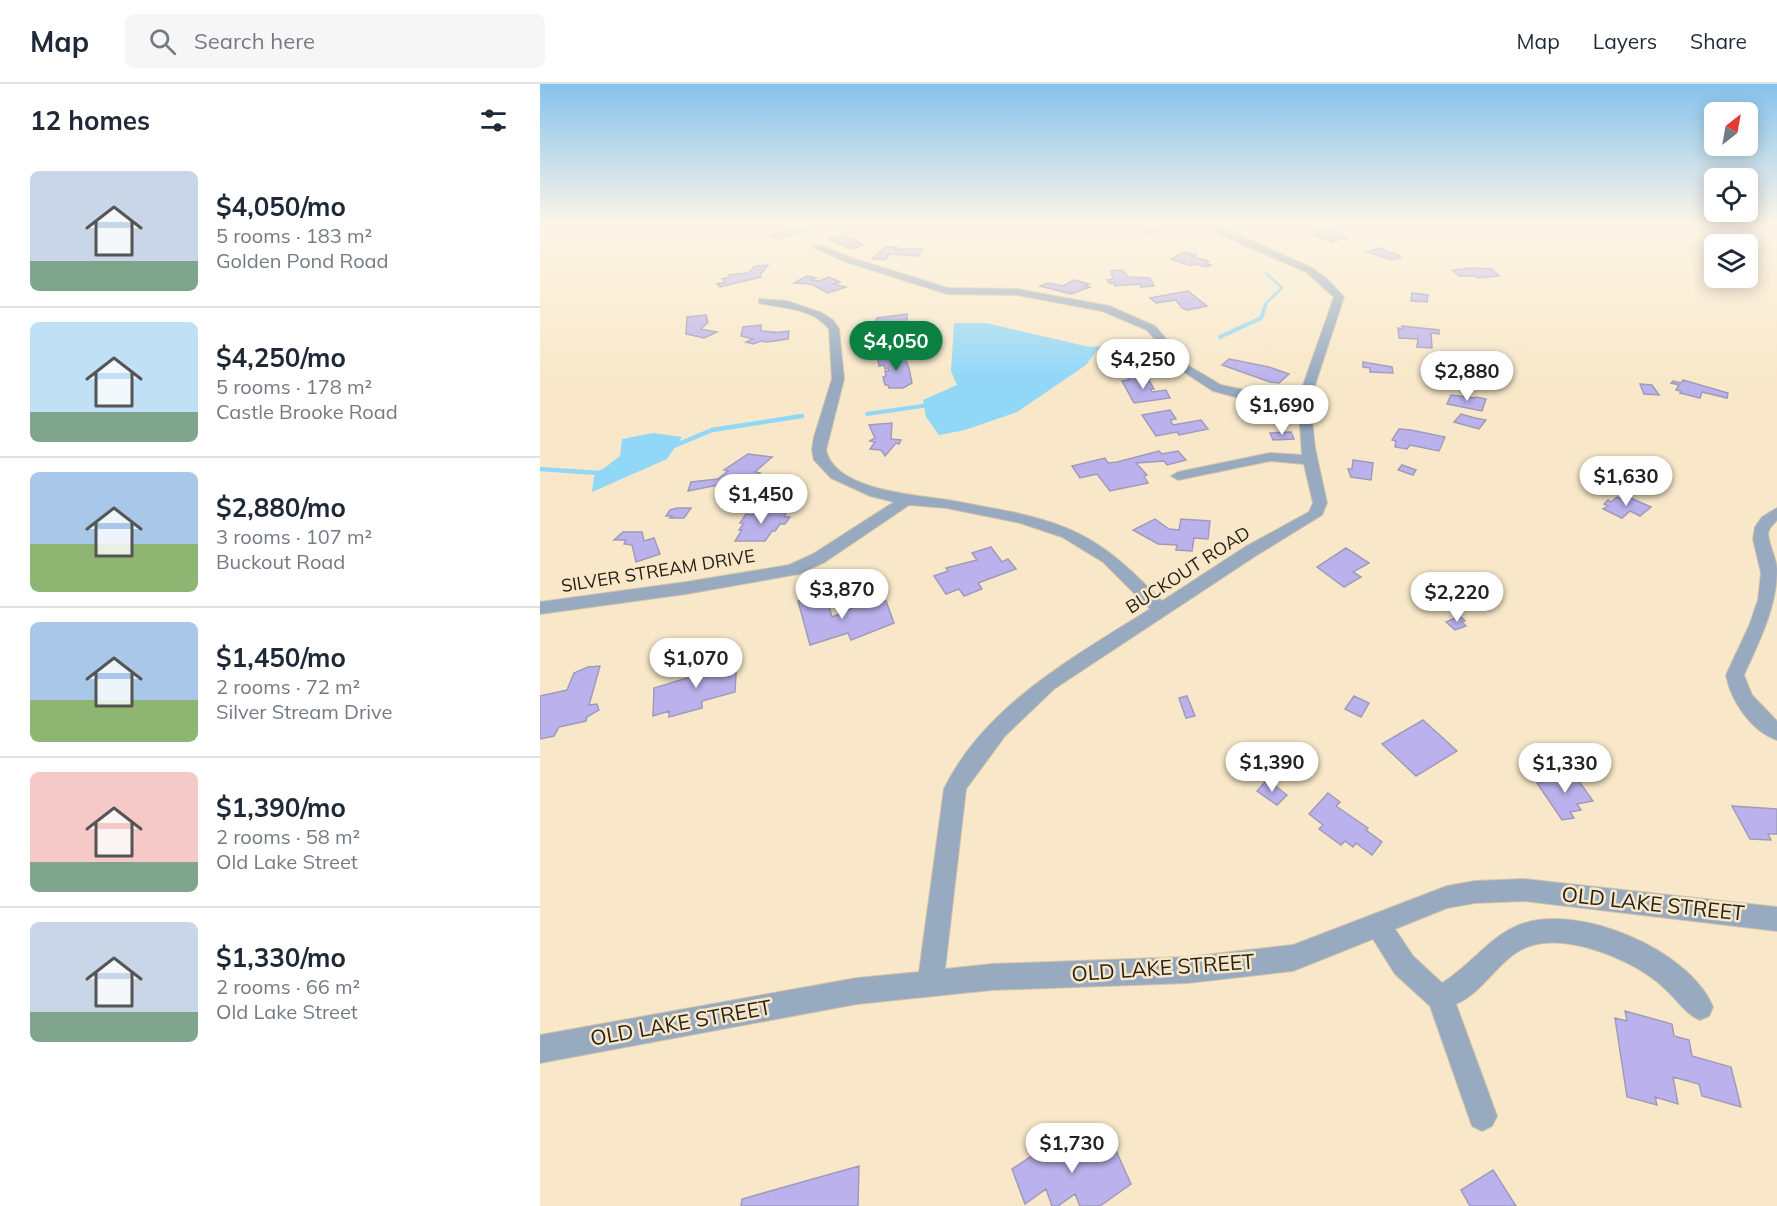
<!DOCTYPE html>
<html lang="en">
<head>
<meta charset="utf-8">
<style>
  body { margin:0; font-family:Mulish,sans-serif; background:#f6f6f7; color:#1f2937; height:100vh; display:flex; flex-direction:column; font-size:22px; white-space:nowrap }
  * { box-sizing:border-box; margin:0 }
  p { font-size:20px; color:#747a83 }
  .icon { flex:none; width:33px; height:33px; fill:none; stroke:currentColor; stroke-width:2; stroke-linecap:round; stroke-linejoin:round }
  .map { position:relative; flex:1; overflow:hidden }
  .panel { display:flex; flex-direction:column; background:#fff; width:540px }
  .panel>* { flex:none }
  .needle { width:39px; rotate:31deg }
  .controls { position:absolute; left:1164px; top:18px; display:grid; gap:12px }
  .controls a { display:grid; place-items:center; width:54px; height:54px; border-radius:9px; background:#fff; box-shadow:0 3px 15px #0003; font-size:30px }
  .price { position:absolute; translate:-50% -51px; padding:0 14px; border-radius:21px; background:#fff; color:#222; font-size:20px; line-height:39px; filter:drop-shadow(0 2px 3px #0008) }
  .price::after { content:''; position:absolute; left:50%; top:36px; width:18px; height:14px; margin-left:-9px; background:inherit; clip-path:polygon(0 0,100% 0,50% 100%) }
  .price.on { background:#0b8043; color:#fff }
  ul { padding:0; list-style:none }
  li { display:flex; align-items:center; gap:18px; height:150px; padding:0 30px }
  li+li { border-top:2px solid #e0e1e3 }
  li span { display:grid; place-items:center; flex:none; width:168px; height:120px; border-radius:9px; color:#555 }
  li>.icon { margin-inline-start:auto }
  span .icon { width:72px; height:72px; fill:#fffc; stroke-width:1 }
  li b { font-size:26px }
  h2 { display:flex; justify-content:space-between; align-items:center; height:72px; padding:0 30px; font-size:26px }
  header { display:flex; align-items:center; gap:36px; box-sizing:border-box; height:84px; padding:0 30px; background:#fff; border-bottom:2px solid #e0e1e3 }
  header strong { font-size:28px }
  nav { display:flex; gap:33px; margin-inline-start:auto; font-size:21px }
  .search { width:420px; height:54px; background:#f6f6f7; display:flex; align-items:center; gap:15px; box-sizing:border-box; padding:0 21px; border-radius:9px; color:#747a83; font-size:22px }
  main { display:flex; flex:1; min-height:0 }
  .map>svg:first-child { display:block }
  .water { fill:#91d7f7 }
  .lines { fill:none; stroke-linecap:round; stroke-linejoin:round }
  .stream-far2 { stroke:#91d7f7; stroke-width:3 }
  .stream-far1 { stroke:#91d7f7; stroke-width:4 }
  .stream { stroke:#91d7f7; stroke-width:4.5 }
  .building { fill:#bbb2ed; stroke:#9f9bb9; stroke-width:1.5 }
  .minor-casing { stroke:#d3c4a9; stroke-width:2 }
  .minor { fill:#97aac0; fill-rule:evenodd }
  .labels { text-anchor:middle; stroke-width:5; stroke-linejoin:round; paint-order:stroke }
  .street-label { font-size:18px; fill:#282217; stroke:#f8e8c9 }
  .near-street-label { font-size:21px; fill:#282217; stroke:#f8e8c9 }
</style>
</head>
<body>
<header>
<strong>Map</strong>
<div class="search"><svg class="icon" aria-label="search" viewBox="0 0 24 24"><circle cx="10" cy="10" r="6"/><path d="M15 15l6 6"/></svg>Search here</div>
<nav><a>Map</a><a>Layers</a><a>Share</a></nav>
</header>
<main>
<section class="panel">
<h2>12 homes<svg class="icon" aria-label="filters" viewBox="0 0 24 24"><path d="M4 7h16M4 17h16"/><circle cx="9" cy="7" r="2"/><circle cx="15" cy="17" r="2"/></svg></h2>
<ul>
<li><span style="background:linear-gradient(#c9d6e8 75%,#7fa58c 0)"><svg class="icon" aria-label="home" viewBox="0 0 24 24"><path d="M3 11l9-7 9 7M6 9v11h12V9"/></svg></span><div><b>$4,050/mo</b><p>5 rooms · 183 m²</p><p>Golden Pond Road</p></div></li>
<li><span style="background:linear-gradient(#bfe0f5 75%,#7fa58c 0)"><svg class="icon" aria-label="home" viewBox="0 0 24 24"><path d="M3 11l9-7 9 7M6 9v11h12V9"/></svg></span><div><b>$4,250/mo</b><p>5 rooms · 178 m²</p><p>Castle Brooke Road</p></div></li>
<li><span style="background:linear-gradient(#a9c7e8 60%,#8fb573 0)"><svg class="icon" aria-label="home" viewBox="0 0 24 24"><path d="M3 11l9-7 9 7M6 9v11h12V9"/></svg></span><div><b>$2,880/mo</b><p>3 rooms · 107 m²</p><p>Buckout Road</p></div></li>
<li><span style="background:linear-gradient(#a9c7e8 65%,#8fb573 0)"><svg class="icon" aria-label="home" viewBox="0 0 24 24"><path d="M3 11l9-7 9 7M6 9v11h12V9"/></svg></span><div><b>$1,450/mo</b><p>2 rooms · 72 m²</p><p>Silver Stream Drive</p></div></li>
<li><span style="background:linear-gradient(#f6c9c9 75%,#7fa58c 0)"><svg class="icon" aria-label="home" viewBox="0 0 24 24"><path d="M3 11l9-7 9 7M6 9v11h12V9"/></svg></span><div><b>$1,390/mo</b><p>2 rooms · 58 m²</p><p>Old Lake Street</p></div></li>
<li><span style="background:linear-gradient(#c9d6e8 75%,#7fa58c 0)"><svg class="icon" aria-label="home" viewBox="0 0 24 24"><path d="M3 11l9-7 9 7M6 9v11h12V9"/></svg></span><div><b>$1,330/mo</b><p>2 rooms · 66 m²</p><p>Old Lake Street</p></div></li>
</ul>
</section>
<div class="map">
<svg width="1237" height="1122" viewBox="0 0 1237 1122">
  <rect width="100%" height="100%" fill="#f8e8c9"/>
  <path class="water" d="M 414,239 L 446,239 L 558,265 L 546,281 L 477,328 L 425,346 L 399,351 L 386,333 L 383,316 L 417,301 L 411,287 Z
    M 113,349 L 142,353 L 127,375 L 52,408 L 54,392 L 80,372 L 82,355 Z"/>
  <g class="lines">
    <path class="stream-far2" d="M 724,225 L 726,219 L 742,204 L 726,189"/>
    <path class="stream-far1" d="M 680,253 L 721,234 L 725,223
      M 543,265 L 605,262
      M 327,330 L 389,321
      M 254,333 L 262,332"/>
    <path class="stream" d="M 129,364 L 172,346 L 262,332
      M 0,385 L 58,389 L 66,386"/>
  </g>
  <path class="building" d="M 738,138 L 765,138 L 771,140 L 754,145 Z
    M 608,140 L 619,147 L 606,149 L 595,142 Z
    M 796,141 L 804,145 L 794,146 L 807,154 L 791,158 L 773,151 L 781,149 L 776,147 Z
    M 265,142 L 273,145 L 240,155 L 230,151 Z
    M 302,151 L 320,158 L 318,159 L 323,161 L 311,165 L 289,155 Z
    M 346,163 L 357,163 L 355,165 L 383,165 L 378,172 L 350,170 L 345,176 L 332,175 Z
    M 839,164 L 860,172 L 858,172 L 861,174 L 852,176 L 827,168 Z
    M 644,168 L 656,171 L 652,173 L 666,176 L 669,178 L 665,180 L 671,181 L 667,183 L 654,180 L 651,182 L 631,175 Z
    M 228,181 L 220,191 L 221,193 L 180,203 L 177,200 L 185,198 L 182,195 L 190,193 L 189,191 L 208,189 L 215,182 Z
    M 932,184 L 952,185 L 959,192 L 937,194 L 935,192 L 919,192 L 913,186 Z
    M 582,186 L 589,193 L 610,194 L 614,202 L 601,203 L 600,200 L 575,202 L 574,199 L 569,199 L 567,196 L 573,195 L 571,187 Z
    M 267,192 L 276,194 L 272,196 L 279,197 L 289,193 L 300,198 L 293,200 L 306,203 L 288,209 L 271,200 L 254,199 Z
    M 534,196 L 549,200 L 545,202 L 550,203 L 531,210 L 500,202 L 508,199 L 523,202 Z
    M 648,207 L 667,222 L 648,226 L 642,224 L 636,216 L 616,219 L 610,214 Z
    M 872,209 L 888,211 L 887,218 L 871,217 Z
    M 367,230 L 367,240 L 377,239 L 377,244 L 368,245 L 372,252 L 345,254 L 346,238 L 335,239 L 337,234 Z
    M 166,231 L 168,238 L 161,245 L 177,248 L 164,254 L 146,250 L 147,233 Z
    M 221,241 L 221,247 L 234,248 L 232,249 L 249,247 L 248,255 L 227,258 L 221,257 L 213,260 L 206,258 L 213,255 L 201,252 L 203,243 Z
    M 862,242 L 899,246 L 899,250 L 891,249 L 892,264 L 877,263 L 878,255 L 859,254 L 858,244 L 863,245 Z
    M 361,272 L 362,278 L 366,277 L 369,284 L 372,299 L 363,304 L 349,304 L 348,301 L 345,301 L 343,293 L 346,292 L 345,287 L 349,287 L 348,284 L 345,285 L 344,281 L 339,282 L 338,275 Z
    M 689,275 L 729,283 L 749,290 L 739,299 L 730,298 L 682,281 Z
    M 823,278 L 852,283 L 853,289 L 830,288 L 830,284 L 823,283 Z
    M 605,290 L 614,305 L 610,305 L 612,308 L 626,306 L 630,314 L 594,319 L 582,297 L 589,296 L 587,292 Z
    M 911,292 L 925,292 L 934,304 L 920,304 Z
    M 1143,296 L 1188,309 L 1187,314 L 1162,308 L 1160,314 L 1140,309 L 1141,307 L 1136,306 L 1139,301 L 1131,299 L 1133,297 L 1141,299 Z
    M 1100,300 L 1112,301 L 1119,311 L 1104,310 Z
    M 911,311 L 935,314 L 936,313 L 946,315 L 942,327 L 907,320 Z
    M 630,326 L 636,335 L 630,336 L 633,341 L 661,336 L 668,345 L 639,351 L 637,348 L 616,352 L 602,331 Z
    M 921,330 L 935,334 L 946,336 L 939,345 L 914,338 Z
    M 352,339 L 351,355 L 361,356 L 359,360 L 356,359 L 345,372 L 341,366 L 330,365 L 335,358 L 330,357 L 335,354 L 329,341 Z
    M 859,345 L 871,346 L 905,353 L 899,367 L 870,361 L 867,365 L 855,363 L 856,357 L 852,356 Z
    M 751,348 L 754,355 L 733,356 L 730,349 Z
    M 619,367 L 622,370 L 638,367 L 646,376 L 627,381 L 624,377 L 596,379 L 607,391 L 604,392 L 608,399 L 570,407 L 557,390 L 540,394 L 532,382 L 565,374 L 568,379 L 577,378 Z
    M 208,370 L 232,373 L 215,388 L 220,389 L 215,394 L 233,397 L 220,408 L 178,401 L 148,407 L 151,398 L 178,395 L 188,387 L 184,386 Z
    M 813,376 L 833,379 L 831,396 L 811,393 L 808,385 L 812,385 Z
    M 862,381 L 876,386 L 873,391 L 858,386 Z
    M 1086,412 L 1111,423 L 1100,432 L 1090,427 L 1082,434 L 1063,425 L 1068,422 L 1064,420 L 1068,416 L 1071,418 L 1077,413 L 1082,415 Z
    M 137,424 L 151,424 L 144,434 L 130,434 L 132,432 L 126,432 L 130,426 Z
    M 215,427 L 247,427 L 244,433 L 250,433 L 245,440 L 240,440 L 235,447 L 232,447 L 225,457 L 195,457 L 202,446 L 199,446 L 204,439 L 200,439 L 206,430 L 213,431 Z
    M 615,435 L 629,445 L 639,446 L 641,435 L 670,437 L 668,455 L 654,454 L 652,467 L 636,466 L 637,461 L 618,460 L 593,446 Z
    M 83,448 L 102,448 L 104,457 L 114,454 L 120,470 L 96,478 L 92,461 L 84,460 L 86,456 L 74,456 Z
    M 451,463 L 462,478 L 468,475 L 476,485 L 438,499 L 442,505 L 424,512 L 419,505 L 406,510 L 394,492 L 408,487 L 406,484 L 437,476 L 432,469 Z
    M 806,464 L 829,479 L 813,488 L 821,493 L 804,503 L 777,483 Z
    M 285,509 L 292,533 L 323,520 L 324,524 L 346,517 L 354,539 L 311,556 L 308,549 L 270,561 L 258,517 Z
    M 920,532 L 925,537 L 922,538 L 926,542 L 915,546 L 906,538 Z
    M 197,570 L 195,608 L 162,617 L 162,624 L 129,633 L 129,627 L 113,632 L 114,604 L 173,586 L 173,591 L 179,589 L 179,583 L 171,585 L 171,577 Z
    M 60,582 L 49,621 L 57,620 L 59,626 L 47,633 L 46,637 L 19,643 L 14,652 L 0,655 L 0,612 L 27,606 L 34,589 L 48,583 Z
    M 647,612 L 655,632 L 646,634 L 639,614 Z
    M 814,612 L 829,619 L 821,633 L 805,625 Z
    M 883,636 L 917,667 L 876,692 L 842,660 Z
    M 1022,685 L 1029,695 L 1036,693 L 1053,717 L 1037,720 L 1041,726 L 1030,728 L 1034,734 L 1022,736 L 997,699 L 1015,696 L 1009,688 Z
    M 727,696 L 747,711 L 737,721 L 717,707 Z
    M 788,709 L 800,718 L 796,722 L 828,744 L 826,746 L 842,758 L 832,771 L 816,759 L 813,763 L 805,757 L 801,761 L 779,745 L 783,741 L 769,730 Z
    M 1192,722 L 1237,725 L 1237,750 L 1228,750 L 1231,756 L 1210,755 Z
    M 1085,927 L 1132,940 L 1134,952 L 1149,956 L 1152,972 L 1191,983 L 1201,1023 L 1162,1012 L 1159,1000 L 1133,993 L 1138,1020 L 1115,1013 L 1117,1021 L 1087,1013 L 1075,934 L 1087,937 Z
    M 534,1044 L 548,1076 L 573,1060 L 591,1100 L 560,1122 L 540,1122 L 535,1110 L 518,1122 L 512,1122 L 506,1105 L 485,1120 L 472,1085 Z
    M 319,1082 L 318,1122 L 201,1122 L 202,1115 Z
    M 953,1086 L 976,1122 L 930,1122 L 921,1106 Z"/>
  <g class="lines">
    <g class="minor-casing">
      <path id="minor" d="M 660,138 L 670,138 L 772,184 L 787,195 L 804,213 L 773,307 L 772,335 L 775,364 L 787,419 L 782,431 L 717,471 L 514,605 L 465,652 L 426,705 L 405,885 L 452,880 L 647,873 L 753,861 L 907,802 L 935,797 L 984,795 L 1237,823 L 1237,847 L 984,817 L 935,819 L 907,824 L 855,845 L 873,872 L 902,899 C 930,882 949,853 979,841 C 1037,818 1150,866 1173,923 L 1169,932 L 1160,936 C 1145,930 1136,914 1123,903 C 1094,876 1027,848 987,863 C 960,873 944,908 916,920 L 957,1032 L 952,1042 L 942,1047 L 932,1042 L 890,922 L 855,890 L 833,855 L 753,887 L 647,899 L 452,906 L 317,920 L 0,979 L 0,951 L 317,894 L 379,888 L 404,705 C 445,621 534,573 610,525 L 563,478 L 522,453 L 480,439 L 406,424 L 369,421 L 285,478 L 259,490 L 146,510 L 0,530 L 0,518 L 146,498 L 249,481 L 273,470 L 354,418 L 330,412 L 291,394 L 274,376 L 272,366 L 274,353 L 292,295 L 289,245 C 274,224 241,224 219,219 L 219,215 L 247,217 L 282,229 L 293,236 L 299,245 L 304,295 L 286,366 C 295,408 381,411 414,417 C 454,425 496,430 533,447 C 570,464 594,489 622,517 L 705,463 L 769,428 L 773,419 L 764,380 L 730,377 L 638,396 L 631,392 L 638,388 L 730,369 L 762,371 L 759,326 L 714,318 L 673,307 L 641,286 L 607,246 L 562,227 L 477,211 L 407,210 L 306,178 L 273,163 L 280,161 L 312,174 L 408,204 L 477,205 L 569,222 L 615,242 L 649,282 L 681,301 L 760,318 L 761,307 L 794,213 L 766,188 L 681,151 Z
        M 1237,424 L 1237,436 L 1230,444 L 1228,449 C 1229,462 1236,473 1237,485 C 1237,523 1219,558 1204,591 L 1212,611 L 1237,637 L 1237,656 C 1211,647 1191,617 1186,591 L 1209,542 L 1218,516 L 1221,489 L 1213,455 L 1215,443 L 1222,433 Z"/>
    </g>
    <use href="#minor" class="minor"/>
  </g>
  <linearGradient id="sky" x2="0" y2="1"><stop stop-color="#85c2ee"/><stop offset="0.47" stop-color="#fcf5e7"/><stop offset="1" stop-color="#fcf5e7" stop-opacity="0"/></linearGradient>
  <rect width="1237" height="295" fill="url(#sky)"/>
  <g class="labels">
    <g class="street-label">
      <text transform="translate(648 486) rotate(-33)" y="6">BUCKOUT ROAD</text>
      <text transform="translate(118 487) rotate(-9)" y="6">SILVER STREAM DRIVE</text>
    </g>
    <g class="near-street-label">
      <text transform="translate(1113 820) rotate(6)" y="7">OLD LAKE STREET</text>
      <text transform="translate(623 884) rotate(-4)" y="7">OLD LAKE STREET</text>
      <text transform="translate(141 939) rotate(-10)" y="7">OLD LAKE STREET</text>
    </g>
  </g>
</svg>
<div class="controls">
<a><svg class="needle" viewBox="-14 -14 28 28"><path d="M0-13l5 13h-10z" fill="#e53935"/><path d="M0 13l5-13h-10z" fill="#747a83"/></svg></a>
<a><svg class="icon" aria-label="locate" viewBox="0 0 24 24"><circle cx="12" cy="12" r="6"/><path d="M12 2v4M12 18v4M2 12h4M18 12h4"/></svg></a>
<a><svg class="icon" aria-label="layers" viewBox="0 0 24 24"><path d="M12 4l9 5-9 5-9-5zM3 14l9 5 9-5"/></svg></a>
</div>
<b class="price on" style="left:356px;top:288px">$4,050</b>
<b class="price" style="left:603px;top:306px">$4,250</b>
<b class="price" style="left:927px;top:318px">$2,880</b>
<b class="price" style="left:742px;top:352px">$1,690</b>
<b class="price" style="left:1086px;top:423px">$1,630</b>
<b class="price" style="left:221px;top:441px">$1,450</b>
<b class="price" style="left:302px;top:536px">$3,870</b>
<b class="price" style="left:917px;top:539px">$2,220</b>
<b class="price" style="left:156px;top:605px">$1,070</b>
<b class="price" style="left:732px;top:709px">$1,390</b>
<b class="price" style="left:1025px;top:710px">$1,330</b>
<b class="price" style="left:532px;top:1090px">$1,730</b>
</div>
</main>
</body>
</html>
